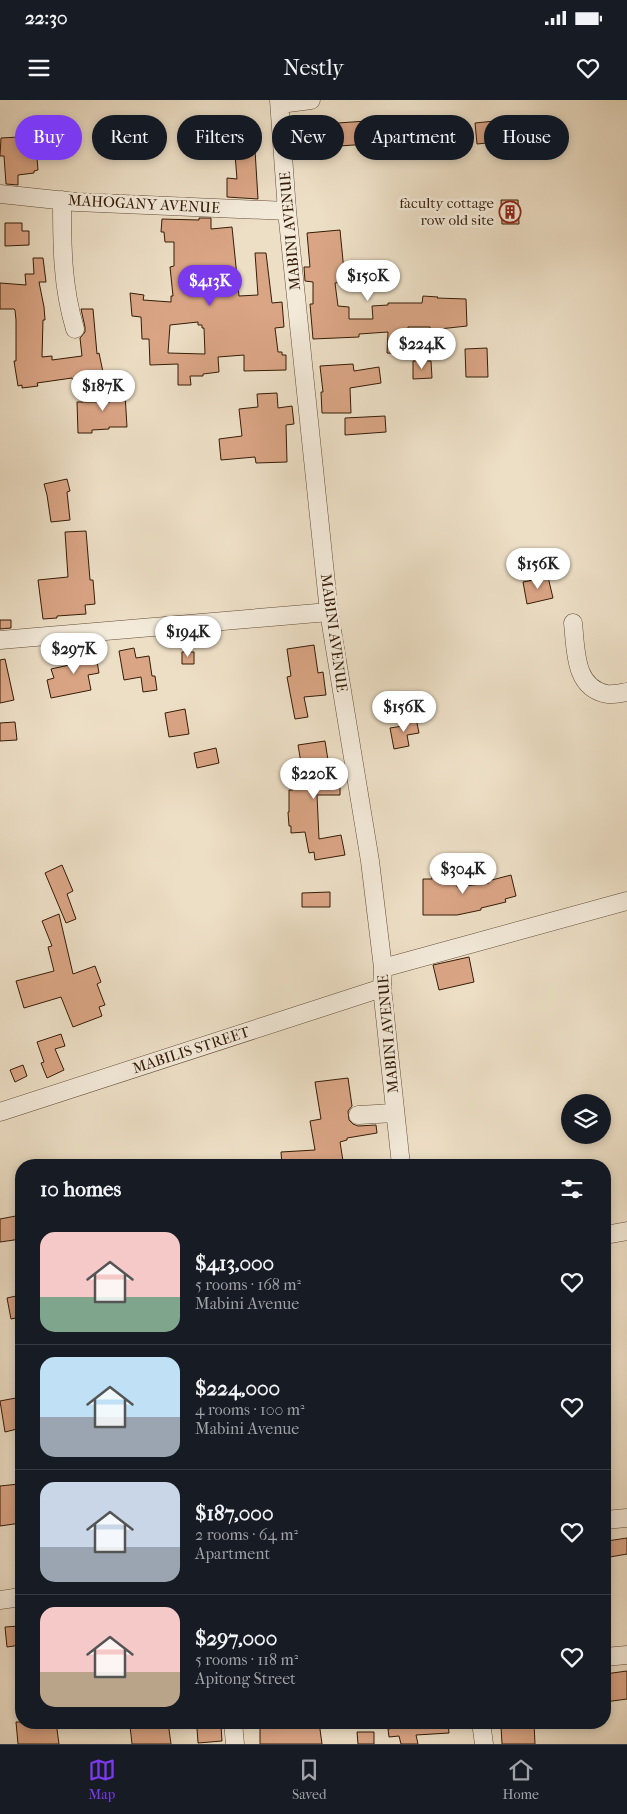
<!DOCTYPE html>
<html lang="en">
<head>
<meta charset="utf-8">
<style>
  body { margin:0; font-family:"IM FELL French Canon",serif; background:#242831; color:#f1f3f6; height:100vh; display:flex; flex-direction:column; font-size:19px; white-space:nowrap }
  * { box-sizing:border-box; margin:0 }
  p { font-size:16px; color:#9ea1a6 }
  .icon { flex:none; width:28px; height:28px; fill:none; stroke:currentColor; stroke-width:2; stroke-linecap:round; stroke-linejoin:round }
  .map { position:relative; flex:1; overflow:hidden }
  .details { position:absolute; left:15px; top:1059px; width:596px; height:570px; display:flex; flex-direction:column; background:#171b24; border-radius:20px; box-shadow:0 2px 8px #0003 }
  .details>* { flex:none }
  .hud { position:absolute; left:15px; top:15px; width:598px; height:45px; display:flex; gap:10px }
  .tools { position:absolute; left:561px; top:994px; display:grid; gap:10px }
  .tools a { display:grid; place-items:center; width:50px; height:50px; border-radius:50%; background:#171b24; box-shadow:0 2px 8px #0003; font-size:25px }
  .price { position:absolute; translate:-50% -42px; padding:0 11px; border-radius:18px; background:#fff; color:#222; font-size:16px; line-height:32px; filter:drop-shadow(0 1px 2px #0008) }
  .price::after { content:''; position:absolute; left:50%; top:30px; width:15px; height:11px; margin-left:-8px; background:inherit; clip-path:polygon(0 0,100% 0,50% 100%) }
  .price.active { background:#7c3aed; color:#fff }
  ul { padding:0; list-style:none }
  li { display:flex; align-items:center; gap:15px; height:125px; padding:0 25px }
  li+li { border-top:1px solid #363941 }
  li span { display:grid; place-items:center; flex:none; width:140px; height:100px; border-radius:15px; color:#555 }
  li>.icon { margin-inline-start:auto }
  span .icon { width:60px; height:60px; fill:#fffc; stroke-width:1 }
  li b { font-size:21px }
  h2 { display:flex; justify-content:space-between; align-items:center; height:60px; padding:0 25px; font-size:21px }
  .pill { padding:0 18px; border-radius:22px; background:#171b24; box-shadow:0 2px 8px #0003; font-size:18px; line-height:45px }
  .pill.active { background:#7c3aed; color:#fff }
  .status { display:flex; justify-content:space-between; align-items:center; height:35px; padding:0 25px; background:#171b24; direction:ltr }
  .status svg { height:14px; fill:currentColor }
  header { display:flex; justify-content:space-between; align-items:center; height:65px; padding:0 25px; background:#171b24; font-size:22px; font-weight:600 }
  .dock { display:flex; justify-content:space-around; align-items:center; height:70px; border-top:1px solid #363941; background:#171b24; font-size:14px; color:#9ea1a6 }
  .dock a { display:grid; justify-items:center; gap:2px }
  .dock .active { color:#7c3aed }
  .map>svg:first-child { display:block }
  .building { fill:#daa585; stroke:#351c07; fill-rule:evenodd }
  .lines { fill:none; stroke-linecap:round; stroke-linejoin:round }
  .minor-casing { stroke:#634d37; stroke-width:19 }
  .minor { stroke:#f3eada; stroke-width:18 }
  .labels { text-anchor:middle; stroke-width:5; stroke-linejoin:round; paint-order:stroke }
  .poi-label { font-size:15px; fill:#351c07; stroke:#f3eada; text-anchor:end }
  .street-label { font-size:15px; fill:#351c07; stroke:#f3eada }
</style>
</head>
<body>
<div class="status"><b>22:30</b><svg viewBox="0 0 49 12"><path d="M0 12V9h3v3zM5 12V6h3v6zM10 12V3h3v9zM15 12V0h3v12zM26 1h20v11H26zM47 4h2v5h-2z"/></svg></div>
<header><svg class="icon" aria-label="menu" viewBox="0 0 24 24"><path d="M4 6h16M4 12h16M4 18h16"/></svg>Nestly<svg class="icon" aria-label="heart" viewBox="0 0 24 24"><path d="M12 20l-8-8c-3-5 5-10 8-4 3-6 11-1 8 4z"/></svg></header>
<div class="map">
<svg width="627" height="1644" viewBox="0 0 627 1644">
  <rect width="100%" height="100%" fill="#eddfc6"/>
  <filter id="stains"><feTurbulence type="fractalNoise" baseFrequency=".004" numOctaves="4"/><feColorMatrix values="0 0 0 0 .2 0 0 0 0 .09 0 0 0 0 .02 0 0 0 .5 -.17"/></filter>
  <radialGradient id="worn" r=".72"><stop offset=".6" stop-color="#630" stop-opacity="0"/><stop offset="1" stop-color="#630" stop-opacity=".3"/></radialGradient>
  <path class="building" d="M 425,17 L 426,40 L 296,49 L 294,26 Z
    M 495,21 L 497,42 L 477,44 L 475,23 Z
    M 246,35 L 257,35 L 255,50 L 258,99 L 227,97 L 227,78 L 237,79 L 234,42 L 245,43 Z
    M 38,36 L 39,58 L 37,58 L 38,70 L 34,71 L 34,73 L 18,75 L 18,85 L 6,84 L 4,56 L 0,56 L 1,38 Z
    M 501,100 L 518,100 L 519,124 L 502,124 Z
    M 199,118 L 211,118 L 211,129 L 232,127 L 239,196 L 258,195 L 255,153 L 266,153 L 272,203 L 282,202 L 284,227 L 275,228 L 278,252 L 282,252 L 282,255 L 286,255 L 286,270 L 244,271 L 244,255 L 218,257 L 219,272 L 203,274 L 203,276 L 190,276 L 191,285 L 178,285 L 178,264 L 150,265 L 149,239 L 142,239 L 141,217 L 132,216 L 130,193 L 144,195 L 143,200 L 171,202 L 171,196 L 173,196 L 170,167 L 174,166 L 174,142 L 165,142 L 164,132 L 161,132 L 162,119 L 199,120 ZM 198,222 L 198,225 L 202,225 L 202,228 L 204,228 L 205,254 L 168,253 L 170,225 Z
    M 5,123 L 22,123 L 22,131 L 29,131 L 29,145 L 5,146 Z
    M 340,130 L 344,171 L 356,170 L 357,180 L 335,183 L 338,206 L 349,207 L 349,219 L 373,219 L 372,206 L 388,205 L 388,203 L 422,203 L 423,196 L 438,197 L 437,198 L 466,199 L 467,226 L 430,230 L 430,227 L 408,227 L 407,254 L 387,253 L 388,232 L 359,234 L 359,237 L 313,239 L 310,204 L 313,204 L 313,182 L 305,181 L 304,167 L 310,167 L 307,133 Z
    M 33,158 L 43,158 L 46,182 L 39,182 L 44,207 L 45,220 L 43,220 L 42,257 L 52,256 L 52,260 L 82,256 L 80,238 L 85,232 L 85,227 L 81,209 L 93,209 L 97,254 L 99,253 L 104,277 L 73,281 L 72,278 L 37,283 L 38,286 L 22,288 L 22,285 L 18,286 L 14,261 L 16,261 L 16,220 L 15,210 L 14,209 L 0,209 L 0,183 L 26,185 L 25,174 L 34,174 Z
    M 487,248 L 488,277 L 466,277 L 465,249 Z
    M 413,261 L 431,261 L 432,278 L 413,279 Z
    M 353,264 L 354,271 L 379,267 L 381,283 L 350,288 L 351,313 L 322,313 L 321,292 L 323,292 L 320,266 Z
    M 117,279 L 120,294 L 125,294 L 127,327 L 109,327 L 109,329 L 92,330 L 92,333 L 78,333 L 77,302 L 110,302 L 107,281 Z
    M 277,293 L 278,308 L 292,306 L 294,324 L 286,325 L 287,362 L 256,363 L 255,357 L 221,360 L 219,339 L 242,336 L 239,309 L 258,307 L 257,294 Z
    M 385,316 L 386,332 L 345,335 L 345,318 Z
    M 67,379 L 70,391 L 67,392 L 70,420 L 51,422 L 47,395 L 44,384 Z
    M 86,431 L 90,480 L 93,480 L 95,504 L 85,505 L 86,514 L 57,516 L 57,518 L 43,519 L 38,480 L 68,477 L 65,432 Z
    M 548,477 L 553,498 L 527,504 L 523,482 Z
    M 0,520 L 11,520 L 11,528 L 0,529 Z
    M 94,544 L 99,573 L 88,575 L 91,590 L 51,598 L 47,580 L 54,578 L 51,569 L 83,562 L 81,546 Z
    M 314,545 L 318,573 L 323,572 L 326,595 L 304,597 L 308,617 L 295,619 L 287,577 L 291,576 L 287,549 Z
    M 134,548 L 136,558 L 149,556 L 152,576 L 155,576 L 157,590 L 143,592 L 141,577 L 124,580 L 119,551 Z
    M 182,552 L 194,552 L 194,564 L 182,564 Z
    M 5,559 L 14,600 L 0,603 L 0,560 Z
    M 185,609 L 189,634 L 169,637 L 165,613 Z
    M 416,618 L 419,633 L 407,635 L 409,646 L 394,649 L 390,628 L 403,626 L 402,620 Z
    M 15,622 L 17,640 L 0,641 L 0,623 Z
    M 325,641 L 328,660 L 332,660 L 335,678 L 340,678 L 340,695 L 317,695 L 319,739 L 341,735 L 345,755 L 315,760 L 314,752 L 309,753 L 305,732 L 291,733 L 291,726 L 289,726 L 288,712 L 289,712 L 289,690 L 293,690 L 293,681 L 304,681 L 298,645 Z
    M 216,648 L 219,663 L 197,668 L 194,653 Z
    M 62,765 L 73,791 L 67,794 L 76,819 L 66,823 L 45,773 Z
    M 432,775 L 457,775 L 457,787 L 489,783 L 488,781 L 511,775 L 516,796 L 505,799 L 506,802 L 481,808 L 481,810 L 457,815 L 423,815 L 423,779 L 432,779 Z
    M 330,792 L 330,807 L 302,807 L 302,793 Z
    M 59,814 L 73,874 L 95,866 L 101,882 L 97,884 L 105,905 L 99,907 L 102,916 L 73,927 L 61,897 L 24,908 L 16,881 L 54,871 L 48,847 L 52,846 L 42,821 Z
    M 469,857 L 474,882 L 439,890 L 433,865 Z
    M 61,934 L 65,946 L 55,949 L 64,970 L 47,978 L 41,963 L 44,962 L 37,942 Z
    M 23,965 L 27,976 L 15,982 L 10,970 Z
    M 348,978 L 352,1006 L 348,1011 L 349,1020 L 353,1024 L 358,1026 L 376,1025 L 377,1033 L 347,1038 L 347,1040 L 340,1042 L 343,1061 L 320,1065 L 282,1065 L 281,1052 L 315,1050 L 310,1021 L 321,1019 L 315,982 Z
    M 21,1115 L 21,1139 L 0,1142 L 0,1119 Z
    M 21,1195 L 21,1217 L 11,1219 L 7,1198 Z
    M 21,1297 L 21,1328 L 5,1332 L 0,1301 Z
    M 19,1384 L 21,1423 L 0,1426 L 0,1386 Z
    M 627,1438 L 627,1454 L 610,1457 L 607,1441 Z
    M 20,1526 L 20,1529 L 21,1529 L 21,1545 L 7,1547 L 5,1527 Z
    M 627,1571 L 627,1599 L 605,1602 L 605,1574 Z
    M 16,1622 L 56,1622 L 59,1644 L 18,1644 Z
    M 158,1622 L 168,1622 L 171,1644 L 132,1644 L 130,1626 Z
    M 260,1622 L 319,1622 L 322,1644 L 260,1644 Z
    M 429,1622 L 448,1622 L 449,1633 L 416,1635 L 418,1644 L 401,1644 L 399,1636 L 389,1637 L 388,1629 Z
    M 534,1623 L 535,1644 L 502,1644 L 501,1626 Z
    M 221,1626 L 222,1641 L 198,1643 L 197,1628 Z
    M 357,1632 L 374,1632 L 374,1644 L 358,1644 Z"/>
  <g class="lines">
    <g class="minor-casing">
      <path id="minor" d="M 279,0 L 287,111 L 329,512 L 370,761 L 383,868 L 382,888 L 401,1065
        M 280,4 L 311,0
        M 0,94 L 76,102 L 287,111
        M 62,100 C 62,145 62,186 75,229
        M 573,523 C 576,550 574,588 607,594 C 613,595 621,593 627,592
        M 0,540 L 329,512
        M 383,868 L 627,801
        M 0,1012 L 382,888
        M 358,1015 L 395,1013
        M 605,1135 L 627,1131
        M 605,1420 L 627,1418
        M 0,1500 L 21,1497
        M 605,1557 L 627,1555
        M 233,1622 L 235,1644
        M 481,1622 L 484,1644"/>
    </g>
    <use href="#minor" class="minor"/>
  </g>
  <defs>
    <g id="building-ring" transform="scale(1.125)"><circle r="9.5" fill="#f3eada" stroke="#8f2418" stroke-width="1.5"/><path d="M-4-6H4V6H1V3H-1V6H-4ZM-2.5-4.3h1.7v1.8h-1.7ZM.8-4.3h1.7v1.8H.8ZM-2.5-1h1.7V.8h-1.7ZM.8-1h1.7V.8H.8Z" fill="#8f2418"/></g>
  </defs>
  <g fill-rule="evenodd">
    <use href="#building-ring" x="510" y="112"/>
  </g>
  <g class="labels">
    <g class="poi-label">
      <text x="494" y="108">faculty cottage<tspan x="494" dy="17">row old site</tspan></text>
    </g>
    <g class="street-label">
      <text transform="translate(144 104) rotate(3)" y="5">MAHOGANY AVENUE</text>
      <text transform="translate(290 131) rotate(-95)" y="5">MABINI AVENUE</text>
      <text transform="translate(334 533) rotate(82)" y="5">MABINI AVENUE</text>
      <text transform="translate(388 934) rotate(-95)" y="5">MABINI AVENUE</text>
      <text transform="translate(191 950) rotate(-18)" y="5">MABILIS STREET</text>
    </g>
  </g>
  <rect width="100%" height="100%" filter="url(#stains)"/>
  <rect width="100%" height="100%" fill="url(#worn)"/>
</svg>
<div class="tools">
<a><svg class="icon" aria-label="layers" viewBox="0 0 24 24"><path d="M12 4l9 5-9 5-9-5zM3 14l9 5 9-5"/></svg></a>
</div>
<b class="price" style="left:368px;top:202px">$150K</b>
<b class="price active" style="left:210px;top:207px">$413K</b>
<b class="price" style="left:422px;top:270px">$224K</b>
<b class="price" style="left:103px;top:312px">$187K</b>
<b class="price" style="left:538px;top:490px">$156K</b>
<b class="price" style="left:188px;top:558px">$194K</b>
<b class="price" style="left:74px;top:575px">$297K</b>
<b class="price" style="left:404px;top:633px">$156K</b>
<b class="price" style="left:314px;top:700px">$220K</b>
<b class="price" style="left:463px;top:795px">$304K</b>
<div class="hud">
<a class="pill active">Buy</a>
<a class="pill">Rent</a>
<a class="pill">Filters</a>
<a class="pill">New</a>
<a class="pill">Apartment</a>
<a class="pill">House</a>
</div>
<section class="details">
<h2>10 homes<svg class="icon" aria-label="filters" viewBox="0 0 24 24"><path d="M4 7h16M4 17h16"/><circle cx="9" cy="7" r="2"/><circle cx="15" cy="17" r="2"/></svg></h2>
<ul>
<li><span style="background:linear-gradient(#f6c9c9 65%,#7fa58c 0)"><svg class="icon" aria-label="home" viewBox="0 0 24 24"><path d="M3 11l9-7 9 7M6 9v11h12V9"/></svg></span><div><b>$413,000</b><p>5 rooms · 168 m²</p><p>Mabini Avenue</p></div><svg class="icon" aria-label="heart" viewBox="0 0 24 24"><path d="M12 20l-8-8c-3-5 5-10 8-4 3-6 11-1 8 4z"/></svg></li>
<li><span style="background:linear-gradient(#bfe0f5 60%,#9aa5b1 0)"><svg class="icon" aria-label="home" viewBox="0 0 24 24"><path d="M3 11l9-7 9 7M6 9v11h12V9"/></svg></span><div><b>$224,000</b><p>4 rooms · 100 m²</p><p>Mabini Avenue</p></div><svg class="icon" aria-label="heart" viewBox="0 0 24 24"><path d="M12 20l-8-8c-3-5 5-10 8-4 3-6 11-1 8 4z"/></svg></li>
<li><span style="background:linear-gradient(#c9d6e8 65%,#9aa5b1 0)"><svg class="icon" aria-label="home" viewBox="0 0 24 24"><path d="M3 11l9-7 9 7M6 9v11h12V9"/></svg></span><div><b>$187,000</b><p>2 rooms · 64 m²</p><p>Apartment</p></div><svg class="icon" aria-label="heart" viewBox="0 0 24 24"><path d="M12 20l-8-8c-3-5 5-10 8-4 3-6 11-1 8 4z"/></svg></li>
<li><span style="background:linear-gradient(#f6c9c9 65%,#b9a48a 0)"><svg class="icon" aria-label="home" viewBox="0 0 24 24"><path d="M3 11l9-7 9 7M6 9v11h12V9"/></svg></span><div><b>$297,000</b><p>5 rooms · 118 m²</p><p>Apitong Street</p></div><svg class="icon" aria-label="heart" viewBox="0 0 24 24"><path d="M12 20l-8-8c-3-5 5-10 8-4 3-6 11-1 8 4z"/></svg></li>
</ul>
</section>
</div>
<nav class="dock">
<a class="active"><svg class="icon" aria-label="map" viewBox="0 0 24 24"><path d="M3 6l6-2 6 2 6-2v14l-6 2-6-2-6 2zM9 4v14M15 6v14"/></svg>Map</a>
<a><svg class="icon" aria-label="saved" viewBox="0 0 24 24"><path d="M7 4h10v16l-5-4-5 4z"/></svg>Saved</a>
<a><svg class="icon" aria-label="home" viewBox="0 0 24 24"><path d="M3 11l9-7 9 7M6 9v11h12V9"/></svg>Home</a>
</nav>
</body>
</html>
